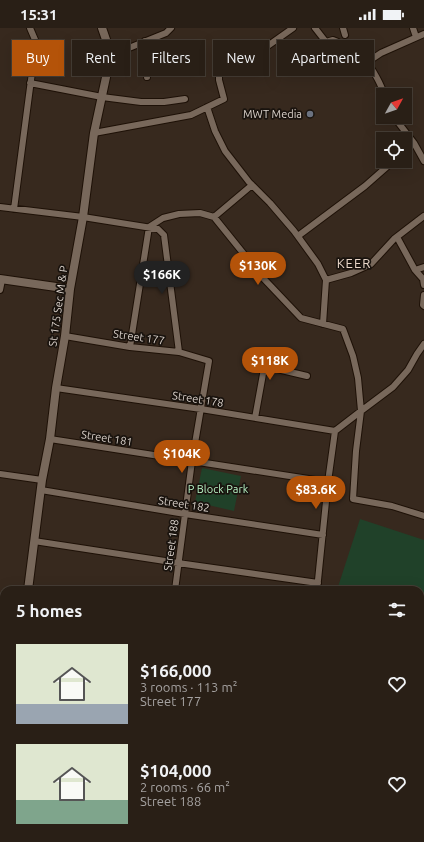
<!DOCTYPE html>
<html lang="en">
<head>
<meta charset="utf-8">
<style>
  body { margin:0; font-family:Ubuntu,sans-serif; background:#31271f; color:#f1f3f6; height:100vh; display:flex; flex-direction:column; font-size:15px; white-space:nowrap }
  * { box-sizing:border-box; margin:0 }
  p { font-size:13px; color:#a5a2a1 }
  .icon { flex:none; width:22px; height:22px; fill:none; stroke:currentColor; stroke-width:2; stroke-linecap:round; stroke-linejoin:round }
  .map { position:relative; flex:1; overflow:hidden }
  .drawer { position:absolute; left:0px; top:558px; width:424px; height:256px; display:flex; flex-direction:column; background:#291f16; border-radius:12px 12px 0 0; box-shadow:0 4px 16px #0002,0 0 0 1px #453d35 }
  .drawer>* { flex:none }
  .banner { position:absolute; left:12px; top:12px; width:400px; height:36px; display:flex; gap:8px }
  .needle { width:26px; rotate:50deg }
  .buttons { position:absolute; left:376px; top:60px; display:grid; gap:8px }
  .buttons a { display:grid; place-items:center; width:36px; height:36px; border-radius:0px; background:#291f16; box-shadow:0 4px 16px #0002,0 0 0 1px #453d35; font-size:20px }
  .price { position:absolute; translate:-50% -34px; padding:0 9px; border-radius:14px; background:#b45309; color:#fff; font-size:13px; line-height:26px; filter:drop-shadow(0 1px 2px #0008) }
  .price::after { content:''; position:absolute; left:50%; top:24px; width:12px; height:9px; margin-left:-6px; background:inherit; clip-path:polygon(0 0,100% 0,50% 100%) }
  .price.current { background:#222; color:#fff }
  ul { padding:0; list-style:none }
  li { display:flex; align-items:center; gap:12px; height:100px; padding:0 16px }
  li span { display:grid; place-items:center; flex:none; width:112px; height:80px; border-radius:0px; color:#555 }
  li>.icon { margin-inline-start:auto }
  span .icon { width:48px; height:48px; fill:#fffc; stroke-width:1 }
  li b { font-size:17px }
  h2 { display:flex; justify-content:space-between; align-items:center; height:48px; padding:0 16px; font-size:17px }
  .chip { padding:0 14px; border-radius:0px; background:#291f16; box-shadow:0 4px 16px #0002,0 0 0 1px #453d35; font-size:14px; line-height:36px }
  .chip.current { background:#b45309; color:#fff }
  .status { display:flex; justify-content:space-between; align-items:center; height:28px; padding:0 20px; background:#291f16; direction:ltr }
  .status svg { height:11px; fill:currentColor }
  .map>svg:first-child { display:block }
  .green { fill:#204129 }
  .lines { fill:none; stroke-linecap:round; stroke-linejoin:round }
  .street-casing { stroke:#1e1107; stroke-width:8 }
  .secondary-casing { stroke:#1e1107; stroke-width:10 }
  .street { stroke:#78685b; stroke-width:6 }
  .secondary { stroke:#78685b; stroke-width:8 }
  .worship-dot { fill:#6b7280; stroke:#19130e; stroke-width:1.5 }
  .labels { text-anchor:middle; stroke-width:3.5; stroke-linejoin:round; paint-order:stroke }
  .poi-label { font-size:11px; fill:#dcd3cc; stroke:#19130e; text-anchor:end }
  .street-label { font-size:11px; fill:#dcd3cc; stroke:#19130e }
  .park-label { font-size:11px; fill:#b7f3c4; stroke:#19130e }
  .quarter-label { font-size:13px; letter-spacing:1px; fill:#e9d6c8; stroke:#19130e }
</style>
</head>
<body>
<div class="status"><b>15:31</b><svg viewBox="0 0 49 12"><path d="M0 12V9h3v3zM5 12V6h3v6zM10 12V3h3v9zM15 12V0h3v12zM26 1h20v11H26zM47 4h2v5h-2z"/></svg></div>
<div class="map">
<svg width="424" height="814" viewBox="0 0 424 814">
  <rect width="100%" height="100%" fill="#37291e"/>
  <path class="green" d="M 202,440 L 241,448 L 234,483 L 195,474 Z
    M 360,491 L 424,512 L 424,693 L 423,695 L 420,693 L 420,562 L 337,562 Z"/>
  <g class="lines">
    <g class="street-casing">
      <path id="street" d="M 315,0 L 326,14 L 333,12 L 338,14 C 338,29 356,27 365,33 C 372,39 382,58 384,67
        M 343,0 L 345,7
        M 413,0 L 416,9
        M 145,13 L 147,49
        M 111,26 L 119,24 L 166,5 L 171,0
        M 366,35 L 381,25 L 424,6
        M 30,55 L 102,69 L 141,74 L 164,74 L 185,71
        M 207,79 L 215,103 L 225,123 L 249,154 L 270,175 L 294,203 L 318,236 L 326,252 L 323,296
        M 394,89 L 414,115 L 424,133
        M 94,105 L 191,87 L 224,71 L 219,52 L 219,39 L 237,33 L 262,22 L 293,0
        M 405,122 L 414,115
        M 0,179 L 83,189 L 158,201 L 164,207 L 179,324
        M 14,181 L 36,14 L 30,0
        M 214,189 L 252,157
        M 298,208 L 365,158 L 390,136 L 390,133
        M 397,209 L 415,242 L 423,251 L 424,257
        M 415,242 L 424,239
        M 326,252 L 351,245 L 371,236 L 394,211 L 424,188
        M 0,262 L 2,252
        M 424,267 L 423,277 L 424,278
        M 65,308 L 130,319 L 179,324 L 209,333 L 192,433 L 175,562
        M 130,319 L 149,199 L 163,190 L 179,186 L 200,185 L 214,189 L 264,251 L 301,290 L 343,301 L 353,328 L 358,350 L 361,383 L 356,423 L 353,471 L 392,478 L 424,488
        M 56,360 L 201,381 L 335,403
        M 255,390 L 263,346 L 266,341 L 273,340 L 307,348
        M 335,403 L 361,383 L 393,359 L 408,342 L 417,326 L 424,316
        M 50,411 L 328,454
        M 0,446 L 42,452
        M 41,462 L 185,486 L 323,507
        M 34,513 L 178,535 L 318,555
        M 317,562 L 328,454 L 335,403
        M 0,649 L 4,650
        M 420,730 L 424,732 L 420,738
        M 360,810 L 369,814
        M 60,814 L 60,810
        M 129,814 L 130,810
        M 199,814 L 199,810"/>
    </g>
    <g class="secondary-casing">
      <path id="secondary" d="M 0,251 L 70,261
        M 28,562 L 42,452 L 50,411 L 56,360 L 65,308 L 70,261 L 83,189 L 94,105 L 111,26 L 102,0
        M 0,742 L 4,718"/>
    </g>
    <use href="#street" class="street"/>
    <use href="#secondary" class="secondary"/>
  </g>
  <circle class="worship-dot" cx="310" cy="86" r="4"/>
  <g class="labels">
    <g class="poi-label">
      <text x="302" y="90">MWT Media</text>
    </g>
    <g class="street-label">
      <text transform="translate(58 278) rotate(-82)" y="4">St 175 Sec M &amp; P</text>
      <text transform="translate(139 309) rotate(8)" y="4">Street 177</text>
      <text transform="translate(198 371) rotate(9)" y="4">Street 178</text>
      <text transform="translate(107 410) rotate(9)" y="4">Street 181</text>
      <text transform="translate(184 476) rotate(9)" y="4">Street 182</text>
      <text transform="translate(171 517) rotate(-82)" y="4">Street 188</text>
    </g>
    <g class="park-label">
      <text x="218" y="465">P Block Park</text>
    </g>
    <g class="quarter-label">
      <text x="354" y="240">KEER</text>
    </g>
  </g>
</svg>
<div class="buttons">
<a><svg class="needle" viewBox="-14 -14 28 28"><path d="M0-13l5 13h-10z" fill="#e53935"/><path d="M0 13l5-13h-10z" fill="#a5a2a1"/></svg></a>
<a><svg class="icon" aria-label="locate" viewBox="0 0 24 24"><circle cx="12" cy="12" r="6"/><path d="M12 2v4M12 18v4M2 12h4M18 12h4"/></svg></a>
</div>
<b class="price" style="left:258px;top:258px">$130K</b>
<b class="price current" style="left:162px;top:267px">$166K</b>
<b class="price" style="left:270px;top:353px">$118K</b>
<b class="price" style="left:182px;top:446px">$104K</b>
<b class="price" style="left:316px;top:482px">$83.6K</b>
<div class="banner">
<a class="chip current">Buy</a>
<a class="chip">Rent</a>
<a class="chip">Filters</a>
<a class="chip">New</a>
<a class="chip">Apartment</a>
</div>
<section class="drawer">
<h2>5 homes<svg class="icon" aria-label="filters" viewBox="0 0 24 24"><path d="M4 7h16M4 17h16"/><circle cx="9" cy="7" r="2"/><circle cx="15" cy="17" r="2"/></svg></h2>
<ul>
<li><span style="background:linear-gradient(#dfe7d0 75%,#9aa5b1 0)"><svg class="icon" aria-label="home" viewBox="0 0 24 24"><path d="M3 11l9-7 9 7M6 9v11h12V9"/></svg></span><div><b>$166,000</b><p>3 rooms · 113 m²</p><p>Street 177</p></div><svg class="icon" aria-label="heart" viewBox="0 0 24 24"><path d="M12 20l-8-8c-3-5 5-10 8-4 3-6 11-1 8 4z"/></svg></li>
<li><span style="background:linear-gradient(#dfe7d0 70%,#7fa58c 0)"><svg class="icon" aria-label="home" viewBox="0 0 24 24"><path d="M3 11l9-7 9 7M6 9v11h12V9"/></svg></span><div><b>$104,000</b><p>2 rooms · 66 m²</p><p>Street 188</p></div><svg class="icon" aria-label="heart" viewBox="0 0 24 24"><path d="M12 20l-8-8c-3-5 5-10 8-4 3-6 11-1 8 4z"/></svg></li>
</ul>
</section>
</div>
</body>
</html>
